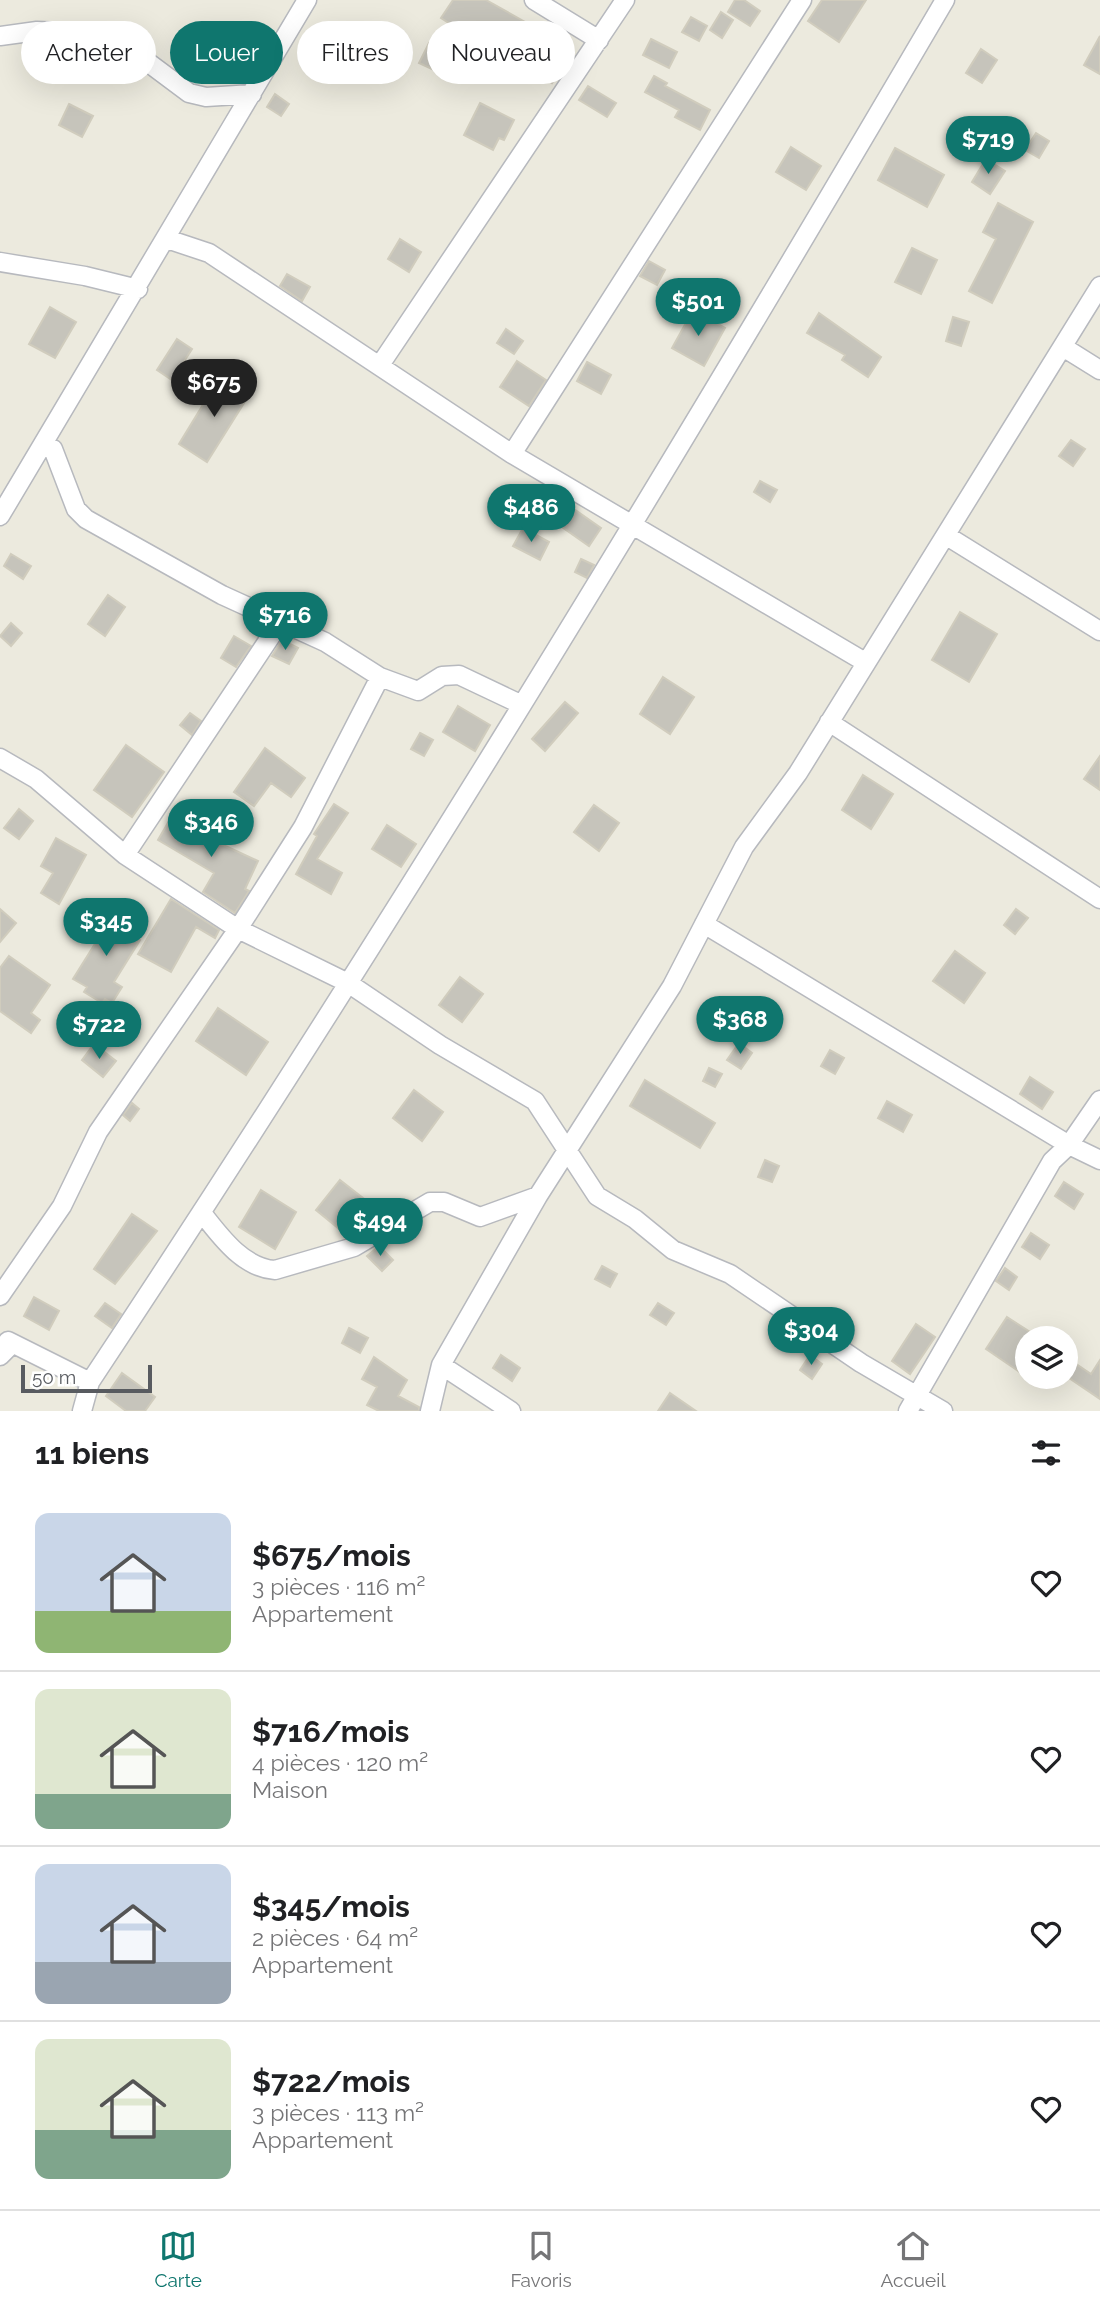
<!DOCTYPE html>
<html lang="fr">
<head>
<meta charset="utf-8">
<style>
  body { margin:0; font-family:Raleway,sans-serif; background:#f6f6f6; color:#202124; height:100vh; display:flex; flex-direction:column; font-size:26px; white-space:nowrap }
  * { box-sizing:border-box; margin:0 }
  p { font-size:23px; color:#757577 }
  .icon { flex:none; width:38px; height:38px; fill:none; stroke:currentColor; stroke-width:2; stroke-linecap:round; stroke-linejoin:round }
  .map { position:relative; height:1411px; overflow:hidden }
  .side { display:flex; flex-direction:column; background:#fff; flex:1 }
  .side>* { flex:none }
  .guide { position:absolute; left:21px; top:21px; width:700px; height:63px; display:flex; gap:14px }
  .tools { position:absolute; left:1015px; top:1326px; display:grid; gap:14px }
  .tools a { display:grid; place-items:center; width:63px; height:63px; border-radius:50%; background:#fff; box-shadow:0 7px 28px #0002; font-size:35px }
  .scale { position:absolute; left:21px; bottom:18px; width:131px; box-sizing:border-box; padding-left:7px; border:4px solid #585b60; border-top:0; font-size:19px; line-height:24px; white-space:nowrap; color:#585b60; -webkit-text-stroke:5px #fff; paint-order:stroke }
  .price { position:absolute; translate:-50% -60px; padding:0 16px; border-radius:24px; background:#0f766e; color:#fff; font-size:23px; line-height:46px; filter:drop-shadow(0 2px 4px #0008) }
  .price::after { content:''; position:absolute; left:50%; top:42px; width:21px; height:16px; margin-left:-10px; background:inherit; clip-path:polygon(0 0,100% 0,50% 100%) }
  .price.selected { background:#222; color:#fff }
  ul { padding:0; list-style:none }
  li { display:flex; align-items:center; gap:21px; height:175px; padding:0 35px }
  li+li { border-top:2px solid #e0e0e0 }
  li span { display:grid; place-items:center; flex:none; width:196px; height:140px; border-radius:14px; color:#555 }
  li>.icon { margin-inline-start:auto }
  span .icon { width:84px; height:84px; fill:#fffc; stroke-width:1 }
  li b { font-size:30px }
  h2 { display:flex; justify-content:space-between; align-items:center; height:84px; padding:0 35px; font-size:30px }
  .tag { padding:0 24px; border-radius:32px; background:#fff; box-shadow:0 7px 28px #0002; font-size:24px; line-height:63px }
  .tag.selected { background:#0f766e; color:#fff }
  .menu { display:flex; justify-content:space-around; align-items:center; height:98px; border-top:2px solid #e0e0e0; background:#fff; font-size:19px; color:#757577 }
  .menu a { display:grid; justify-items:center; gap:4px }
  .menu .selected { color:#0f766e }
  .map>svg:first-child { display:block }
  .building { fill:#c6c4bb; stroke:#d0ccbd; stroke-width:2 }
  .lines { fill:none; stroke-linecap:round; stroke-linejoin:round }
  .minor-casing { stroke:#b7b9be; stroke-width:21 }
  .minor { stroke:#fff; stroke-width:18 }
</style>
</head>
<body>
<div class="map">
<svg width="1100" height="1411" viewBox="0 0 1100 1411">
  <rect width="100%" height="100%" fill="#eceade"/>
  <path class="building" d="M 453,0 L 486,0 L 527,23 L 510,52 L 464,26 L 461,31 L 441,18 Z
    M 735,0 L 744,0 L 760,11 L 750,26 L 728,12 Z
    M 822,0 L 866,0 L 839,42 L 808,21 Z
    M 721,12 L 733,20 L 722,38 L 710,30 Z
    M 691,17 L 707,26 L 699,41 L 682,32 Z
    M 1100,36 L 1100,74 L 1084,65 Z
    M 651,39 L 677,52 L 669,68 L 643,55 Z
    M 429,43 L 447,51 L 438,72 L 419,63 Z
    M 981,49 L 997,60 L 982,83 L 966,73 Z
    M 550,59 L 562,67 L 552,83 L 540,75 Z
    M 654,76 L 667,83 L 665,86 L 710,110 L 700,130 L 675,117 L 679,110 L 645,92 Z
    M 588,86 L 616,103 L 607,117 L 579,100 Z
    M 275,94 L 289,104 L 281,116 L 267,107 Z
    M 480,103 L 514,120 L 504,140 L 499,138 L 493,150 L 464,135 Z
    M 69,104 L 93,116 L 82,137 L 59,125 Z
    M 1036,133 L 1049,141 L 1039,158 L 1025,150 Z
    M 791,147 L 821,166 L 806,190 L 776,172 Z
    M 895,148 L 944,175 L 927,207 L 878,180 Z
    M 986,159 L 1005,171 L 990,194 L 972,182 Z
    M 998,203 L 1033,222 L 992,303 L 969,291 L 996,239 L 983,232 Z
    M 400,239 L 421,252 L 409,272 L 388,259 Z
    M 912,248 L 937,260 L 921,294 L 895,282 Z
    M 649,261 L 665,270 L 657,285 L 640,276 Z
    M 287,274 L 310,287 L 302,301 L 280,286 Z
    M 50,307 L 76,322 L 55,358 L 29,344 Z
    M 693,310 L 725,328 L 704,366 L 672,348 Z
    M 819,313 L 881,357 L 868,377 L 842,360 L 845,355 L 807,333 Z
    M 953,317 L 969,322 L 961,346 L 946,341 Z
    M 506,329 L 523,341 L 514,354 L 497,343 Z
    M 177,339 L 192,349 L 172,380 L 157,370 Z
    M 517,361 L 546,380 L 529,406 L 500,387 Z
    M 587,362 L 611,375 L 601,394 L 577,381 Z
    M 220,377 L 249,395 L 207,462 L 179,444 Z
    M 1071,440 L 1085,449 L 1073,466 L 1059,456 Z
    M 760,481 L 777,490 L 770,502 L 754,492 Z
    M 571,507 L 601,528 L 589,546 L 559,525 Z
    M 523,528 L 549,542 L 540,560 L 513,546 Z
    M 11,554 L 31,566 L 23,579 L 4,566 Z
    M 581,559 L 594,565 L 587,578 L 575,572 Z
    M 108,595 L 125,607 L 105,636 L 88,624 Z
    M 960,612 L 997,634 L 969,682 L 932,660 Z
    M 11,623 L 22,633 L 11,646 L 0,636 Z
    M 234,636 L 251,646 L 236,667 L 221,658 Z
    M 282,640 L 298,648 L 289,664 L 272,656 Z
    M 663,677 L 694,697 L 670,734 L 640,714 Z
    M 565,702 L 578,713 L 545,751 L 532,739 Z
    M 458,706 L 490,725 L 475,751 L 443,732 Z
    M 190,713 L 201,721 L 192,735 L 180,725 Z
    M 420,733 L 433,740 L 424,756 L 411,749 Z
    M 126,745 L 164,772 L 132,817 L 94,790 Z
    M 265,748 L 305,778 L 291,797 L 271,783 L 254,806 L 234,792 Z
    M 1100,756 L 1100,790 L 1084,779 Z
    M 863,775 L 893,794 L 871,829 L 842,810 Z
    M 180,802 L 194,809 L 186,824 L 219,843 L 258,861 L 245,889 L 249,891 L 235,913 L 203,892 L 214,873 L 158,840 Z
    M 334,804 L 348,813 L 317,859 L 342,873 L 331,894 L 296,874 L 317,836 L 314,834 Z
    M 594,805 L 619,823 L 599,851 L 574,832 Z
    M 19,809 L 33,821 L 19,839 L 4,828 Z
    M 387,825 L 416,844 L 401,867 L 372,849 Z
    M 56,838 L 86,855 L 59,904 L 41,893 L 53,873 L 41,866 Z
    M 171,899 L 219,930 L 215,938 L 196,927 L 171,972 L 138,954 Z
    M 98,904 L 114,913 L 109,923 L 140,940 L 114,982 L 122,987 L 112,1003 L 105,999 L 102,1003 L 84,992 L 87,987 L 73,979 L 103,931 L 88,923 Z
    M 0,909 L 16,923 L 0,942 Z
    M 1016,909 L 1028,918 L 1015,934 L 1004,925 Z
    M 955,951 L 985,973 L 964,1003 L 933,981 Z
    M 9,956 L 50,985 L 31,1013 L 40,1020 L 31,1033 L 0,1011 L 0,968 Z
    M 460,977 L 483,994 L 462,1022 L 439,1005 Z
    M 218,1008 L 268,1042 L 246,1075 L 196,1041 Z
    M 739,1043 L 752,1053 L 741,1069 L 727,1060 Z
    M 94,1044 L 116,1061 L 103,1077 L 82,1060 Z
    M 830,1050 L 844,1058 L 835,1074 L 821,1066 Z
    M 709,1068 L 722,1074 L 715,1087 L 703,1081 Z
    M 1030,1077 L 1053,1092 L 1042,1109 L 1020,1094 Z
    M 645,1080 L 715,1123 L 700,1148 L 630,1106 Z
    M 414,1090 L 443,1112 L 422,1141 L 393,1118 Z
    M 887,1101 L 912,1115 L 903,1132 L 878,1118 Z
    M 132,1103 L 139,1109 L 130,1121 L 123,1115 Z
    M 765,1160 L 779,1166 L 772,1182 L 758,1177 Z
    M 340,1180 L 377,1209 L 362,1229 L 349,1237 L 316,1210 Z
    M 1064,1182 L 1083,1194 L 1074,1209 L 1055,1196 Z
    M 261,1190 L 296,1212 L 275,1249 L 239,1227 Z
    M 132,1214 L 157,1231 L 115,1284 L 94,1269 Z
    M 1031,1233 L 1049,1245 L 1040,1259 L 1022,1247 Z
    M 379,1246 L 393,1260 L 382,1271 L 367,1256 Z
    M 602,1266 L 617,1274 L 610,1287 L 595,1279 Z
    M 1005,1268 L 1017,1277 L 1009,1290 L 996,1281 Z
    M 34,1297 L 59,1311 L 49,1330 L 24,1316 Z
    M 105,1303 L 121,1314 L 112,1328 L 95,1316 Z
    M 658,1303 L 674,1313 L 666,1325 L 650,1315 Z
    M 1007,1317 L 1041,1339 L 1027,1339 L 1027,1377 L 986,1349 Z
    M 916,1324 L 935,1337 L 910,1374 L 892,1361 Z
    M 349,1328 L 368,1338 L 360,1353 L 342,1343 Z
    M 501,1355 L 520,1368 L 512,1381 L 493,1368 Z
    M 810,1355 L 822,1364 L 812,1379 L 800,1370 Z
    M 374,1357 L 407,1380 L 398,1396 L 419,1407 L 419,1411 L 379,1411 L 367,1405 L 377,1387 L 362,1379 Z
    M 1066,1357 L 1091,1374 L 1100,1360 L 1100,1399 L 1066,1376 Z
    M 122,1373 L 155,1397 L 145,1411 L 126,1411 L 106,1396 Z
    M 670,1393 L 696,1411 L 658,1411 Z"/>
  <g class="lines">
    <g class="minor-casing">
      <path id="minor" d="M 534,0 L 599,40
        M 0,36 L 37,31 L 110,34 L 189,93 L 206,97 L 252,94
        M 167,239 L 209,253 L 512,454 L 865,662
        M 0,262 L 85,276 L 138,289
        M 1063,347 L 1100,370
        M 380,365 L 625,0
        M 42,447 L 53,449 L 76,509 L 86,519 L 222,595 L 325,642 L 380,677 L 418,691 L 442,676 L 459,675 L 520,704
        M 512,454 L 802,0
        M 0,516 L 307,0
        M 947,536 L 1100,631
        M 829,722 L 1100,899
        M 0,758 L 36,779 L 125,855 L 238,929 L 348,983 L 440,1045 L 535,1101 L 597,1196 L 635,1219 L 673,1250 L 730,1274 L 861,1363 L 943,1411
        M 125,855 L 281,621
        M 704,924 L 1069,1145 L 1100,1160
        M 202,1213 C 220,1236 243,1268 275,1270 L 354,1247 L 430,1202 L 444,1202 L 480,1217 L 538,1196
        M 0,1296 L 62,1206 L 98,1132 L 238,929 L 303,827 L 380,677
        M 0,1356 L 8,1348 L 8,1341 L 90,1382
        M 441,1365 L 511,1411
        M 82,1411 L 90,1382 C 389,931 671,467 945,0
        M 430,1411 L 441,1365 L 538,1196 L 672,986 L 744,847 L 798,773 L 1100,286
        M 908,1411 L 1052,1161 L 1069,1145 L 1100,1100"/>
    </g>
    <use href="#minor" class="minor"/>
  </g>
</svg>
<div class="tools">
<a><svg class="icon" aria-label="layers" viewBox="0 0 24 24"><path d="M12 4l9 5-9 5-9-5zM3 14l9 5 9-5"/></svg></a>
</div>
<div class="scale">50 m</div>
<b class="price" style="left:988px;top:176px">$719</b>
<b class="price" style="left:698px;top:338px">$501</b>
<b class="price selected" style="left:214px;top:419px">$675</b>
<b class="price" style="left:531px;top:544px">$486</b>
<b class="price" style="left:285px;top:652px">$716</b>
<b class="price" style="left:211px;top:859px">$346</b>
<b class="price" style="left:106px;top:958px">$345</b>
<b class="price" style="left:740px;top:1056px">$368</b>
<b class="price" style="left:99px;top:1061px">$722</b>
<b class="price" style="left:380px;top:1258px">$494</b>
<b class="price" style="left:811px;top:1367px">$304</b>
<div class="guide">
<a class="tag">Acheter</a>
<a class="tag selected">Louer</a>
<a class="tag">Filtres</a>
<a class="tag">Nouveau</a>
</div>
</div>
<section class="side">
<h2>11 biens<svg class="icon" aria-label="filters" viewBox="0 0 24 24"><path d="M4 7h16M4 17h16"/><circle cx="9" cy="7" r="2"/><circle cx="15" cy="17" r="2"/></svg></h2>
<ul>
<li><span style="background:linear-gradient(#c9d6e8 70%,#8fb573 0)"><svg class="icon" aria-label="home" viewBox="0 0 24 24"><path d="M3 11l9-7 9 7M6 9v11h12V9"/></svg></span><div><b>$675/mois</b><p>3 pièces · 116 m²</p><p>Appartement</p></div><svg class="icon" aria-label="heart" viewBox="0 0 24 24"><path d="M12 20l-8-8c-3-5 5-10 8-4 3-6 11-1 8 4z"/></svg></li>
<li><span style="background:linear-gradient(#dfe7d0 75%,#7fa58c 0)"><svg class="icon" aria-label="home" viewBox="0 0 24 24"><path d="M3 11l9-7 9 7M6 9v11h12V9"/></svg></span><div><b>$716/mois</b><p>4 pièces · 120 m²</p><p>Maison</p></div><svg class="icon" aria-label="heart" viewBox="0 0 24 24"><path d="M12 20l-8-8c-3-5 5-10 8-4 3-6 11-1 8 4z"/></svg></li>
<li><span style="background:linear-gradient(#c9d6e8 70%,#9aa5b1 0)"><svg class="icon" aria-label="home" viewBox="0 0 24 24"><path d="M3 11l9-7 9 7M6 9v11h12V9"/></svg></span><div><b>$345/mois</b><p>2 pièces · 64 m²</p><p>Appartement</p></div><svg class="icon" aria-label="heart" viewBox="0 0 24 24"><path d="M12 20l-8-8c-3-5 5-10 8-4 3-6 11-1 8 4z"/></svg></li>
<li><span style="background:linear-gradient(#dfe7d0 65%,#7fa58c 0)"><svg class="icon" aria-label="home" viewBox="0 0 24 24"><path d="M3 11l9-7 9 7M6 9v11h12V9"/></svg></span><div><b>$722/mois</b><p>3 pièces · 113 m²</p><p>Appartement</p></div><svg class="icon" aria-label="heart" viewBox="0 0 24 24"><path d="M12 20l-8-8c-3-5 5-10 8-4 3-6 11-1 8 4z"/></svg></li>
</ul>
</section>
<nav class="menu">
<a class="selected"><svg class="icon" aria-label="map" viewBox="0 0 24 24"><path d="M3 6l6-2 6 2 6-2v14l-6 2-6-2-6 2zM9 4v14M15 6v14"/></svg>Carte</a>
<a><svg class="icon" aria-label="saved" viewBox="0 0 24 24"><path d="M7 4h10v16l-5-4-5 4z"/></svg>Favoris</a>
<a><svg class="icon" aria-label="home" viewBox="0 0 24 24"><path d="M3 11l9-7 9 7M6 9v11h12V9"/></svg>Accueil</a>
</nav>
</body>
</html>
